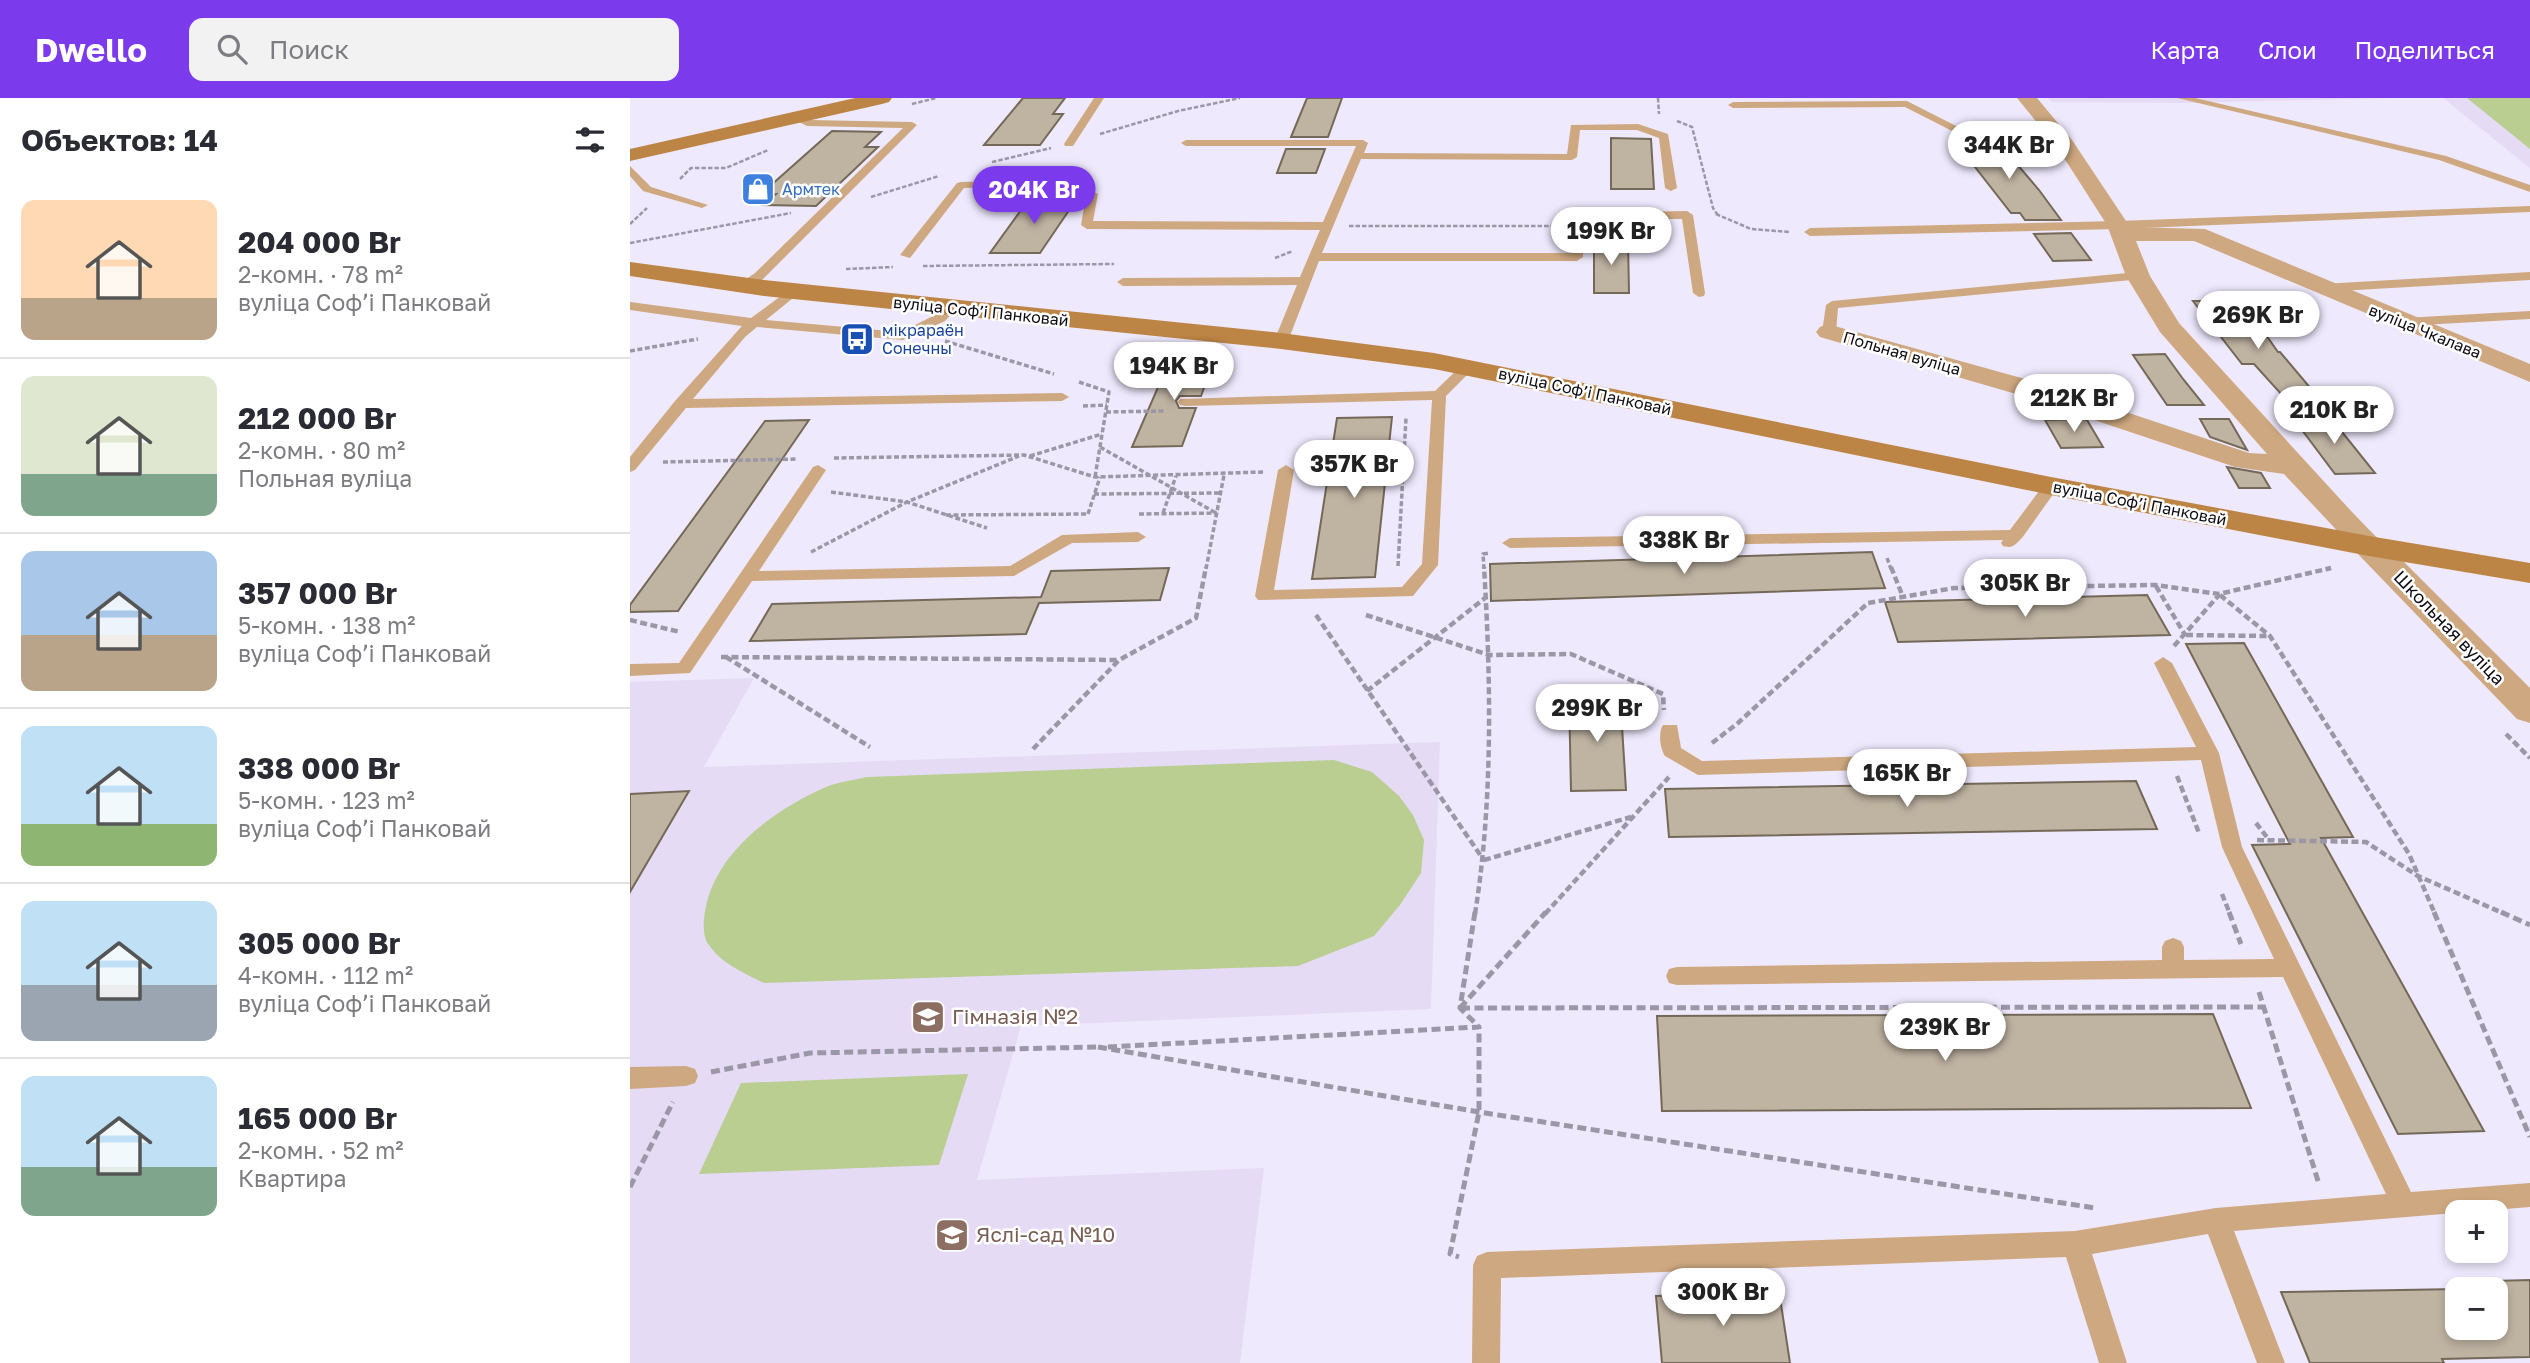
<!DOCTYPE html>
<html lang="ru">
<head>
<meta charset="utf-8">
<style>
  body { margin:0; font-family:"Golos Text",sans-serif; background:#f2f2f3; color:#2b2b33; height:100vh; display:flex; flex-direction:column; font-size:26px; white-space:nowrap }
  * { box-sizing:border-box; margin:0 }
  p { font-size:23px; color:#7c7c81 }
  .icon { flex:none; width:38px; height:38px; fill:none; stroke:currentColor; stroke-width:2; stroke-linecap:round; stroke-linejoin:round }
  .map { position:relative; flex:1; overflow:hidden }
  .side { display:flex; flex-direction:column; background:#fff; width:630px }
  .side>* { flex:none }
  .controls { position:absolute; left:1815px; top:1102px; display:grid; gap:14px }
  .controls a { display:grid; place-items:center; width:63px; height:63px; border-radius:14px; background:#fff; box-shadow:0 4px 10px #0003; font-size:35px }
  .price { position:absolute; translate:-50% -60px; padding:0 16px; border-radius:24px; background:#fff; color:#222; font-size:23px; line-height:46px; filter:drop-shadow(0 2px 4px #0008) }
  .price::after { content:''; position:absolute; left:50%; top:42px; width:21px; height:16px; margin-left:-10px; background:inherit; clip-path:polygon(0 0,100% 0,50% 100%) }
  .price.current { background:#7c3aed; color:#fff }
  ul { padding:0; list-style:none }
  li { display:flex; align-items:center; gap:21px; height:175px; padding:0 21px }
  li+li { border-top:2px solid #e1e1e2 }
  li span { display:grid; place-items:center; flex:none; width:196px; height:140px; border-radius:14px; color:#555 }
  li>.icon { margin-inline-start:auto }
  span .icon { width:84px; height:84px; fill:#fffc; stroke-width:1 }
  li b { font-size:30px }
  h2 { display:flex; justify-content:space-between; align-items:center; height:84px; padding:0 21px; font-size:30px }
  header { display:flex; align-items:center; gap:42px; box-sizing:border-box; height:98px; padding:0 35px; background:#7c3aed; color:#fff }
  header strong { font-size:33px }
  nav { display:flex; gap:38px; margin-inline-start:auto; font-size:24px }
  .search { width:490px; height:63px; background:#f2f2f3; display:flex; align-items:center; gap:18px; box-sizing:border-box; padding:0 24px; border-radius:14px; color:#7c7c81; font-size:26px }
  main { display:flex; flex:1; min-height:0 }
  .map>svg:first-child { display:block }
  .built { fill:#e5dbf5 }
  .green { fill:#b9ce90 }
  .building { fill:#bfb3a2; stroke:#746959; stroke-width:2; fill-rule:evenodd }
  .lines { fill:none; stroke-linecap:round; stroke-linejoin:round }
  .path-far3 { stroke:#9c97a7; stroke-width:2.5; stroke-dasharray:4.5 2; stroke-linecap:butt }
  .path-far2 { stroke:#9c97a7; stroke-width:3.5; stroke-dasharray:5 2.5; stroke-linecap:butt }
  .path-far1 { stroke:#9c97a7; stroke-width:4.5; stroke-dasharray:7 3.5; stroke-linecap:butt }
  .path { stroke:#9c97a7; stroke-width:5; stroke-dasharray:9 4.5; stroke-linecap:butt }
  .service { fill:#cea880; fill-rule:evenodd }
  .minor { fill:#cea880; fill-rule:evenodd }
  .tertiary { fill:#cea880; fill-rule:evenodd }
  .secondary { fill:#bd8545; fill-rule:evenodd }
  .labels { text-anchor:middle; stroke-width:5; stroke-linejoin:round; paint-order:stroke }
  .far-shop-label { font-size:16px; fill:#366cbe; stroke:#fff; text-anchor:start }
  .far-street-label { font-size:16px; fill:#0e0b12; stroke:#fff }
  .far-transit-label { font-size:16px; fill:#164399; stroke:#fff; text-anchor:start }
  .street-label { font-size:18px; fill:#0e0b12; stroke:#fff }
  .near-education-label { font-size:21px; fill:#785e54; stroke:#fff; text-anchor:start }
</style>
</head>
<body>
<header>
<strong>Dwello</strong>
<div class="search"><svg class="icon" aria-label="search" viewBox="0 0 24 24"><circle cx="10" cy="10" r="6"/><path d="M15 15l6 6"/></svg>Поиск</div>
<nav><a>Карта</a><a>Слои</a><a>Поделиться</a></nav>
</header>
<main>
<section class="side">
<h2>Объектов: 14<svg class="icon" aria-label="filters" viewBox="0 0 24 24"><path d="M4 7h16M4 17h16"/><circle cx="9" cy="7" r="2"/><circle cx="15" cy="17" r="2"/></svg></h2>
<ul>
<li><span style="background:linear-gradient(#ffd9b3 70%,#b9a48a 0)"><svg class="icon" aria-label="home" viewBox="0 0 24 24"><path d="M3 11l9-7 9 7M6 9v11h12V9"/></svg></span><div><b>204 000 Br</b><p>2-комн. · 78 m²</p><p>вуліца Софʼі Панковай</p></div></li>
<li><span style="background:linear-gradient(#dfe7d0 70%,#7fa58c 0)"><svg class="icon" aria-label="home" viewBox="0 0 24 24"><path d="M3 11l9-7 9 7M6 9v11h12V9"/></svg></span><div><b>212 000 Br</b><p>2-комн. · 80 m²</p><p>Польная вуліца</p></div></li>
<li><span style="background:linear-gradient(#a9c7e8 60%,#b9a48a 0)"><svg class="icon" aria-label="home" viewBox="0 0 24 24"><path d="M3 11l9-7 9 7M6 9v11h12V9"/></svg></span><div><b>357 000 Br</b><p>5-комн. · 138 m²</p><p>вуліца Софʼі Панковай</p></div></li>
<li><span style="background:linear-gradient(#bfe0f5 70%,#8fb573 0)"><svg class="icon" aria-label="home" viewBox="0 0 24 24"><path d="M3 11l9-7 9 7M6 9v11h12V9"/></svg></span><div><b>338 000 Br</b><p>5-комн. · 123 m²</p><p>вуліца Софʼі Панковай</p></div></li>
<li><span style="background:linear-gradient(#bfe0f5 60%,#9aa5b1 0)"><svg class="icon" aria-label="home" viewBox="0 0 24 24"><path d="M3 11l9-7 9 7M6 9v11h12V9"/></svg></span><div><b>305 000 Br</b><p>4-комн. · 112 m²</p><p>вуліца Софʼі Панковай</p></div></li>
<li><span style="background:linear-gradient(#bfe0f5 65%,#7fa58c 0)"><svg class="icon" aria-label="home" viewBox="0 0 24 24"><path d="M3 11l9-7 9 7M6 9v11h12V9"/></svg></span><div><b>165 000 Br</b><p>2-комн. · 52 m²</p><p>Квартира</p></div></li>
</ul>
</section>
<div class="map">
<svg width="1900" height="1265" viewBox="0 0 1900 1265">
  <rect width="100%" height="100%" fill="#efe9fd"/>
  <path class="built" d="M 1418,0 L 1761,0 L 1557,5 L 1422,4 Z
    M 1813,0 L 1900,0 L 1900,70 Z
    M 124,580 L 74,669 L 810,644 L 801,911 L 391,928 L 347,1082 L 634,1070 L 610,1265 L 0,1265 L 0,584 Z"/>
  <path class="green" d="M 1837,0 L 1900,0 L 1900,51 Z
    M 704,662 L 742,674 L 769,698 L 783,717 L 794,742 L 791,775 L 770,807 L 744,838 L 668,868 L 134,885 C 114,875 92,866 78,846 C 71,835 74,816 77,804 C 91,750 146,711 196,689 C 208,684 224,682 237,679 Z
    M 338,976 L 309,1067 L 69,1076 L 111,985 Z"/>
  <path class="building" d="M 393,0 L 435,0 L 423,16 L 433,16 L 410,47 L 354,47 Z
    M 677,0 L 712,0 L 698,39 L 661,39 Z
    M 202,33 L 251,34 L 235,49 L 248,49 L 186,108 L 133,107 L 146,96 L 131,96 Z
    M 981,40 L 1021,41 L 1024,91 L 981,91 Z
    M 1368,44 L 1409,92 L 1431,122 L 1395,122 L 1390,115 L 1381,115 L 1327,46 Z
    M 656,51 L 695,51 L 686,75 L 647,75 Z
    M 399,101 L 446,102 L 410,155 L 360,155 Z
    M 1441,135 L 1461,162 L 1423,163 L 1404,136 Z
    M 964,142 L 998,143 L 999,195 L 964,195 Z
    M 1563,203 L 1612,203 L 1648,254 L 1650,254 L 1693,305 L 1684,305 L 1686,308 L 1672,319 L 1624,266 L 1612,266 Z
    M 1535,256 L 1553,281 L 1574,307 L 1537,307 L 1503,257 Z
    M 542,257 L 586,257 L 571,298 L 550,298 L 546,303 L 549,310 L 566,310 L 552,348 L 502,349 Z
    M 762,319 L 745,479 L 682,481 L 707,320 Z
    M 1700,319 L 1745,375 L 1705,376 L 1663,320 Z
    M 1452,321 L 1457,322 L 1473,349 L 1431,350 L 1415,322 Z
    M 1570,321 L 1599,321 L 1617,352 L 1580,339 Z
    M 179,322 L 48,513 L 0,514 L 0,507 L 135,323 Z
    M 1597,369 L 1631,375 L 1640,390 L 1609,390 Z
    M 1242,454 L 1255,490 L 861,503 L 860,466 Z
    M 539,470 L 530,502 L 409,505 L 396,536 L 120,543 L 142,506 L 411,499 L 421,473 Z
    M 1517,497 L 1540,537 L 1268,544 L 1255,504 Z
    M 1614,545 L 1723,739 L 1691,740 L 1854,1033 L 1768,1036 L 1622,747 L 1660,746 L 1556,546 Z
    M 990,597 L 996,692 L 941,693 L 939,598 Z
    M 1506,683 L 1527,731 L 1039,739 L 1035,691 Z
    M 59,693 L 0,794 L 0,696 Z
    M 1583,916 L 1621,1010 L 1032,1013 L 1027,918 Z
    M 1900,1182 L 1900,1259 L 1812,1261 L 1814,1265 L 1680,1265 L 1651,1194 L 1828,1191 L 1825,1184 ZM 1827,1192 L 1866,1192 L 1866,1230 L 1827,1230 Z
    M 1149,1193 L 1160,1265 L 1032,1265 L 1026,1198 Z"/>
  <g class="lines">
    <path class="path-far3" d="M 1028,0 L 1029,16
      M 282,6 L 306,0
      M 1047,23 L 1062,29 L 1083,110 L 1087,116
      M 470,36 L 548,13 L 610,0
      M 362,64 L 421,50
      M 50,81 L 61,70 L 96,70 L 138,52
      M 241,99 L 309,78
      M 1086,116 L 1121,131 L 1160,134
      M 0,126 L 17,110
      M 719,128 L 927,128
      M 0,145 L 161,115
      M 645,160 L 663,153
      M 293,168 L 484,166
      M 216,171 L 263,169"/>
    <path class="path-far2" d="M 315,243 L 424,276
      M 0,253 L 68,241
      M 449,284 L 479,294 L 465,379
      M 453,308 L 477,307
      M 476,314 L 535,313
      M 470,349 L 586,415
      M 758,353 L 775,352
      M 400,358 L 472,336
      M 204,360 L 394,357 L 465,379 L 633,374
      M 33,364 L 168,361
      M 676,368 L 702,355
      M 201,394 L 277,404 L 357,430
      M 464,396 L 591,395
      M 533,415 L 546,378
      M 458,416 L 470,379
      M 509,416 L 587,415
      M 316,417 L 458,416
      M 181,454 L 277,404 L 389,358
      M 1257,460 L 1261,471
      M 768,468 L 776,320
      M 576,471 L 594,377
      M 854,471 L 853,456 L 859,455
      M 1698,471 L 1701,470"/>
    <path class="path-far1" d="M 1261,469 L 1273,499
      M 1526,488 L 1555,537
      M 1590,497 L 1640,538 L 1779,756 L 1805,816
      M 686,517 L 853,761
      M 736,517 L 859,557 L 941,556 L 1033,596 L 1034,612
      M 0,522 L 50,534
      M 1556,537 L 1638,538
      M 1544,548 L 1589,497
      M 91,559 L 489,562
      M 96,559 L 240,649
      M 737,593 L 855,500
      M 1876,636 L 1900,660
      M 1082,645 L 1108,625 L 1238,505 L 1324,490 L 1525,487 L 1589,496 L 1701,470
      M 403,651 L 489,562 L 566,520 L 576,469
      M 1547,678 L 1569,735
      M 1626,725 L 1640,743
      M 1627,742 L 1736,744 L 1788,778 L 1875,816
      M 854,762 L 1001,719
      M 1592,796 L 1600,816
      M 845,816 C 863,704 861,583 854,469
      M 915,816 L 1039,679"/>
    <path class="path" d="M 845,814 L 830,910 L 848,928
      M 1599,814 L 1611,846
      M 1804,814 L 1900,1039
      M 1871,814 L 1900,827
      M 1629,894 L 1689,1086
      M 830,910 L 916,814
      M 831,910 L 1635,909
      M 468,949 L 849,1014 L 1465,1110
      M 478,949 L 849,929 L 849,1014 L 820,1156 L 829,1159
      M 81,974 L 180,955 L 470,949
      M 0,1089 L 43,1004"/>
    <path class="service" d="M 464,0 L 474,0 L 443,48 L 435,48 L 434,46 Z
      M 1547,0 L 1565,0 L 1816,58 L 1900,87 L 1900,94 L 1809,62 Z
      M 1277,3 L 1332,31 L 1430,37 L 1435,40 L 1430,43 L 1330,37 L 1275,9 L 1103,10 L 1098,7 L 1103,4 Z
      M 163,17 L 171,17 L 179,22 L 282,24 L 287,27 L 133,181 L 120,190 L 112,190 L 112,184 L 125,175 L 273,30 L 177,28 L 163,21 Z
      M 941,27 L 1008,26 L 1038,36 L 1047,90 L 1041,93 L 1035,90 L 1029,40 L 1007,32 L 950,32 L 947,59 L 942,62 L 731,61 L 692,155 L 941,155 L 943,115 L 1057,113 L 1063,117 L 1075,195 L 1074,198 L 1069,199 L 1063,195 L 1052,121 L 953,121 L 953,159 L 947,163 L 689,163 L 658,243 L 651,247 L 644,243 L 667,187 L 493,188 L 487,184 L 493,180 L 670,179 L 690,132 L 457,131 L 451,127 L 456,98 L 433,87 L 334,90 L 280,160 L 270,157 L 327,85 L 331,84 L 435,81 L 468,96 L 463,123 L 693,124 L 726,48 L 556,48 L 551,45 L 556,42 L 733,42 L 738,45 L 734,55 L 937,56 Z
      M 0,68 L 21,89 L 78,107 L 72,110 L 13,93 L 0,78 Z
      M 1900,108 L 1900,114 L 1488,131 L 1180,138 L 1174,134 L 1180,130 L 1488,123 Z
      M 1508,174 L 1514,178 L 1512,181 L 1208,210 L 1206,234 L 1199,238 L 1192,234 L 1196,207 L 1202,203 Z
      M 1900,174 L 1900,182 L 1692,194 L 1686,190 L 1692,186 Z
      M 163,189 L 169,193 L 168,196 L 136,222 L 271,234 L 305,217 L 315,207 L 325,207 L 327,210 L 315,223 L 273,242 L 127,229 L 115,239 L 63,301 L 432,295 L 439,299 L 432,303 L 56,310 L 5,372 L 0,374 L 0,359 L 45,303 L 112,228 L 0,212 L 0,204 L 121,220 Z
      M 1900,213 L 1900,221 L 1773,228 L 1766,224 L 1773,220 Z
      M 838,265 L 845,269 L 816,298 L 808,467 L 783,498 L 628,502 L 625,498 L 648,372 L 656,367 L 664,372 L 644,492 L 772,489 L 792,466 L 802,302 L 555,308 L 550,307 L 548,304 L 550,301 L 805,293 L 833,266 Z
      M 188,367 L 196,372 L 129,473 L 380,468 L 432,437 L 508,434 L 516,439 L 508,444 L 442,445 L 384,478 L 122,483 L 60,575 L 0,578 L 0,566 L 49,565 L 183,369 Z
      M 1421,383 L 1429,388 L 1392,440 C 1385,446 1384,451 1373,448 L 1371,445 L 1373,442 L 880,450 L 872,445 L 880,440 L 1380,432 L 1415,385 Z
      M 1533,559 L 1542,565 L 1589,655 L 1612,749 L 1781,1094 L 1900,1085 L 1900,1109 L 1604,1133 L 1655,1265 L 1627,1265 L 1578,1136 L 1462,1156 L 1497,1265 L 1469,1265 L 1436,1159 L 871,1180 L 870,1265 L 842,1265 L 843,1167 L 847,1158 L 857,1154 L 1445,1133 L 1586,1110 L 1756,1096 L 1653,879 L 1047,887 L 1039,885 L 1036,878 L 1039,871 L 1047,869 L 1532,862 L 1532,849 L 1535,843 L 1543,840 L 1551,843 L 1554,849 L 1554,862 L 1644,861 L 1592,749 L 1571,662 L 1068,677 L 1035,658 C 1030,650 1028,635 1033,627 L 1047,627 L 1051,650 L 1072,663 L 1566,649 L 1524,565 Z
      M 56,968 L 65,971 L 68,978 L 65,985 L 56,988 L 0,991 L 0,969 Z"/>
    <path class="minor" d="M 1387,0 L 1407,0 L 1442,42 L 1500,129 L 1575,131 L 1900,266 L 1900,284 L 1564,143 L 1506,143 L 1520,178 L 1549,225 L 1722,414 L 1755,448 L 1750,455 L 1739,457 L 1728,455 L 1654,376 L 1605,369 L 1386,296 L 1190,239 L 1186,234 L 1190,229 L 1199,226 L 1208,229 L 1406,284 L 1619,355 L 1637,356 L 1530,234 L 1496,178 L 1477,127 L 1427,49 Z"/>
    <path class="tertiary" d="M 1739,438 L 1751,441 L 1900,590 L 1900,625 L 1887,621 L 1727,455 L 1722,448 L 1727,441 Z"/>
    <path class="secondary" d="M 225,0 L 262,0 L 259,4 L 252,6 L 0,63 L 0,51 Z
      M 0,164 L 134,182 L 651,235 L 804,255 L 1421,379 L 1739,438 L 1900,465 L 1900,485 L 1739,458 L 1421,397 L 804,271 L 651,251 L 134,198 L 0,178 Z"/>
  </g>
  <defs>
    <g id="shop-square" transform="scale(1.75)"><rect x="-9" y="-9" width="18" height="18" rx="4" fill="#3f7fe0" stroke="#fff"/><path d="M-5-2.5h2.3a2.7 3.5 0 0 1 5.4 0H5L5.5 6h-11ZM-1.5-2.5h3a1.5 2.3 0 0 0-3 0Z" fill="#fff"/></g>
    <g id="bus-square" transform="scale(1.75)"><rect x="-9" y="-9" width="18" height="18" rx="4" fill="#1a4fb4" stroke="#fff"/><path d="M-5-6H5V4H4V6H2V4H-2V6H-4V4H-5ZM-3.5-4V0h7V-4ZM-3.5 1.2v1.5H-2V1.2ZM2 1.2v1.5H3.5V1.2Z" fill="#fff"/></g>
    <g id="school-square" transform="scale(1.75)"><rect x="-9" y="-9" width="18" height="18" rx="4" fill="#8d6e63" stroke="#fff"/><path d="M0-5L7-2L0 1L-7-2ZM-4 1L0 2.5L4 1V4Q0 6-4 4Z" fill="#fff"/></g>
  </defs>
  <g fill-rule="evenodd">
    <use href="#shop-square" x="128" y="91"/>
    <use href="#bus-square" x="227" y="241"/>
    <use href="#school-square" x="298" y="919"/>
    <use href="#school-square" x="322" y="1137"/>
  </g>
  <g class="labels">
    <g class="far-shop-label">
      <text x="152" y="97">Армтек</text>
    </g>
    <g class="far-street-label">
      <text transform="translate(351 213) rotate(6)" y="6">вуліца Софʼі Панковай</text>
      <text transform="translate(1795 233) rotate(22)" y="6">вуліца Чкалава</text>
      <text transform="translate(1272 255) rotate(16)" y="6">Польная вуліца</text>
      <text transform="translate(955 293) rotate(12)" y="6">вуліца Софʼі Панковай</text>
      <text transform="translate(1510 405) rotate(11)" y="6">вуліца Софʼі Панковай</text>
    </g>
    <g class="far-transit-label">
      <text x="252" y="238">мікрараён<tspan x="252" dy="18">Сонечны</tspan></text>
    </g>
    <g class="street-label">
      <text transform="translate(1819 530) rotate(46)" y="6">Школьная вуліца</text>
    </g>
    <g class="near-education-label">
      <text x="322" y="926">Гімназія №2</text>
      <text x="346" y="1144">Яслі-сад №10</text>
    </g>
  </g>
</svg>
<div class="controls">
<a>+</a>
<a>−</a>
</div>
<b class="price" style="left:1379px;top:83px">344K Br</b>
<b class="price current" style="left:404px;top:128px">204K Br</b>
<b class="price" style="left:981px;top:169px">199K Br</b>
<b class="price" style="left:1628px;top:253px">269K Br</b>
<b class="price" style="left:544px;top:304px">194K Br</b>
<b class="price" style="left:1444px;top:336px">212K Br</b>
<b class="price" style="left:1704px;top:348px">210K Br</b>
<b class="price" style="left:724px;top:402px">357K Br</b>
<b class="price" style="left:1054px;top:478px">338K Br</b>
<b class="price" style="left:1395px;top:521px">305K Br</b>
<b class="price" style="left:967px;top:646px">299K Br</b>
<b class="price" style="left:1277px;top:711px">165K Br</b>
<b class="price" style="left:1315px;top:965px">239K Br</b>
<b class="price" style="left:1093px;top:1230px">300K Br</b>
</div>
</main>
</body>
</html>
